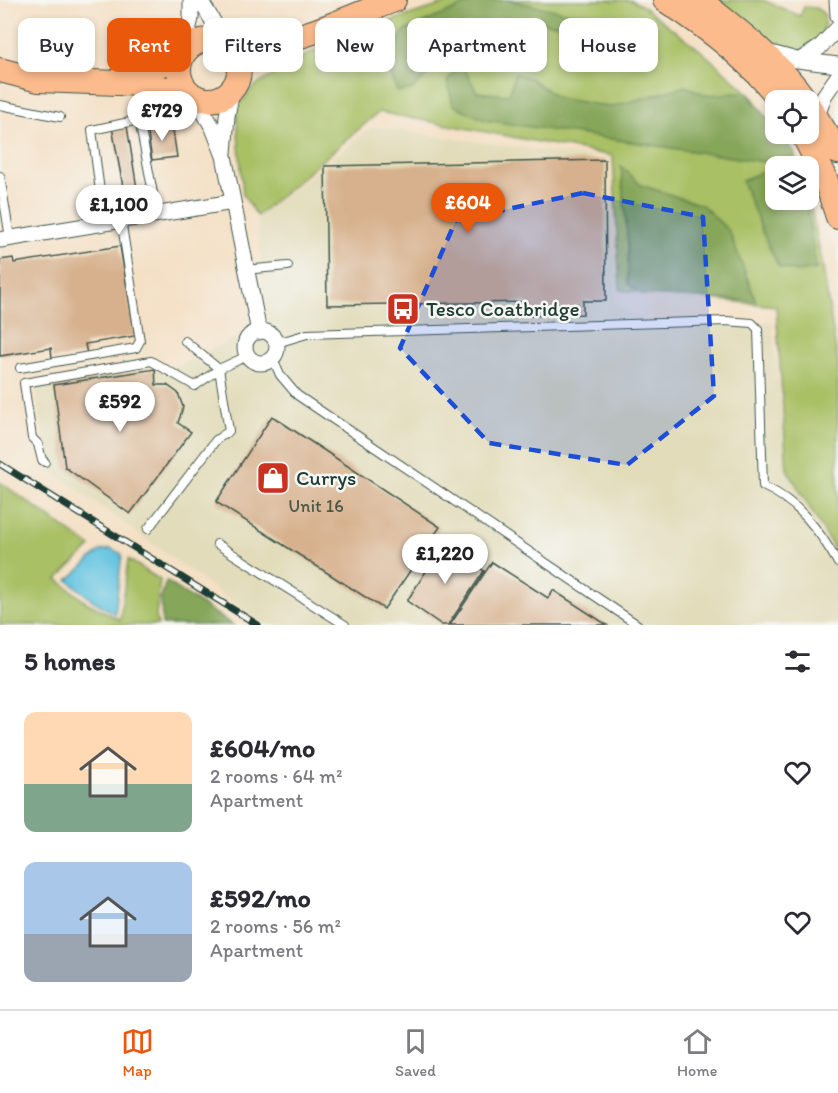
<!DOCTYPE html>
<html lang="en">
<head>
<meta charset="utf-8">
<style>
  body { margin:0; font-family:Itim,sans-serif; background:#f7f7f7; color:#2b2b33; height:100vh; display:flex; flex-direction:column; font-size:22px; white-space:nowrap }
  * { box-sizing:border-box; margin:0 }
  p { font-size:20px; color:#7c7c81 }
  .icon { flex:none; width:33px; height:33px; fill:none; stroke:currentColor; stroke-width:2; stroke-linecap:round; stroke-linejoin:round }
  .map { position:relative; height:625px; overflow:hidden }
  .drawer { display:flex; flex-direction:column; background:#fff; flex:1 }
  .drawer>* { flex:none }
  .banner { position:absolute; left:18px; top:18px; width:802px; height:54px; display:flex; gap:12px }
  .controls { position:absolute; left:765px; top:90px; display:grid; gap:12px }
  .controls a { display:grid; place-items:center; width:54px; height:54px; border-radius:12px; background:#fff; box-shadow:0 3px 9px #0003; font-size:30px }
  .price { position:absolute; translate:-50% -51px; padding:0 14px; border-radius:21px; background:#fff; color:#222; font-size:20px; line-height:39px; filter:drop-shadow(0 2px 3px #0008) }
  .price::after { content:''; position:absolute; left:50%; top:36px; width:18px; height:14px; margin-left:-9px; background:inherit; clip-path:polygon(0 0,100% 0,50% 100%) }
  .price.selected { background:#ea580c; color:#fff }
  ul { padding:0; list-style:none }
  li { display:flex; align-items:center; gap:18px; height:150px; padding:0 24px }
  li span { display:grid; place-items:center; flex:none; width:168px; height:120px; border-radius:12px; color:#555 }
  li>.icon { margin-inline-start:auto }
  span .icon { width:72px; height:72px; fill:#fffc; stroke-width:1 }
  li b { font-size:26px }
  h2 { display:flex; justify-content:space-between; align-items:center; height:72px; padding:0 24px; font-size:26px }
  .chip { padding:0 21px; border-radius:12px; background:#fff; box-shadow:0 3px 9px #0003; font-size:21px; line-height:54px }
  .chip.selected { background:#ea580c; color:#fff }
  .tabs { display:flex; justify-content:space-around; align-items:center; height:84px; border-top:2px solid #e1e1e2; background:#fff; font-size:16px; color:#7c7c81 }
  .tabs a { display:grid; justify-items:center; gap:3px }
  .tabs .selected { color:#ea580c }
  .map>svg:first-child { display:block }
  .built { fill:#e2dcba }
  .green { fill:#a9c065; stroke:#647e4c; stroke-width:1.5 }
  .forest { fill:#86a65a; stroke:#527247; stroke-width:1.5 }
  .water { fill:#62c3e0; stroke:#40808a; stroke-width:1.5 }
  .building { fill:#d7b18d }
  .lines { fill:none; stroke-linecap:round; stroke-linejoin:round }
  .lane-casing { stroke:#3f554a; stroke-width:10 }
  .street-casing { stroke:#3f554a; stroke-width:17 }
  .primary-casing { stroke:#3f554a; stroke-width:26 }
  .lane { stroke:#fff; stroke-width:8 }
  .street { stroke:#fff; stroke-width:15 }
  .primary { stroke:#fbbb8c; stroke-width:24 }
  .rail-casing { stroke:#1f3d34; stroke-width:7 }
  .rail { stroke:#f6f6f2; stroke-width:4.5; stroke-dasharray:14; stroke-linecap:butt }
  .marked { fill:#1d4ed8; fill-opacity:0.2; stroke:#1d4ed8; stroke-width:4.5; stroke-dasharray:12 8; stroke-linejoin:round }
  .labels { text-anchor:middle; stroke-width:5; stroke-linejoin:round; paint-order:stroke }
  .number-label { font-size:18px; fill:#4d5a4a }
  .poi-label { font-size:21px; fill:#1f3d34; stroke:#f6f6f2; text-anchor:start }
</style>
</head>
<body>
<div class="map">
<svg width="838" height="625" viewBox="0 0 838 625">
  <rect width="100%" height="100%" fill="#f6f6f2"/>
  <filter id="ink" filterUnits="userSpaceOnUse"><feTurbulence type="fractalNoise" baseFrequency=".0167" numOctaves="2"/><feDisplacementMap in="SourceGraphic" scale="12" xChannelSelector="R" yChannelSelector="G"/><feConvolveMatrix kernelMatrix="1 2 1 2 8 2 1 2 1" color-interpolation-filters="sRGB"/></filter>
  <filter id="wash" filterUnits="userSpaceOnUse"><feTurbulence type="fractalNoise" baseFrequency=".008" numOctaves="4" result="noise"/><feDisplacementMap in="SourceGraphic" scale="24" xChannelSelector="R" yChannelSelector="G"/><feGaussianBlur stdDeviation="1.35" result="paint"/><feColorMatrix in="noise" values="0 0 0 0 0 0 0 0 0 0 0 0 0 0 0 0 0 1.4 0 .05"/><feComposite in="paint" operator="in"/></filter>
  <g filter="url(#wash)">
    <rect width="100%" height="100%" fill="#f4e0c5"/>
    <path class="built" d="M 372,127 L 608,160 L 617,304 L 645,323 L 772,322 L 787,470 L 838,563 L 838,625 L 265,625 L 49,469 L 35,384 L 174,367 L 268,323 L 257,218 Z"/>
    <path class="green" d="M 457,0 L 630,0 L 641,5 L 699,49 L 751,95 L 798,166 L 776,166 L 776,200 L 809,199 L 822,262 L 838,364 L 838,556 L 787,469 L 776,306 L 620,290 L 613,156 L 379,112 L 257,216 L 243,195 L 236,108 L 255,86 L 333,39 Z
      M 715,0 L 763,0 L 800,16 L 804,7 L 816,8 L 824,14 C 826,27 823,34 814,43 C 787,70 736,17 715,0 Z
      M 0,482 L 91,547 L 57,579 L 86,602 L 120,620 L 128,559 L 160,580 L 156,617 L 158,625 L 0,625 Z"/>
    <path class="forest" d="M 477,0 L 507,0 L 570,13 L 591,14 L 593,29 L 522,20 L 474,30 L 413,89 L 397,92 L 387,62 L 404,31 Z
      M 461,63 L 477,92 L 509,95 L 515,74 L 530,78 L 558,98 L 611,107 L 686,86 L 706,95 L 747,92 L 775,128 L 776,134 L 780,134 L 794,152 L 798,166 L 776,166 L 776,200 L 806,200 L 816,269 L 797,272 L 779,267 L 767,243 L 742,181 L 778,164 L 485,120 L 453,105 L 447,81 Z
      M 621,166 L 641,185 L 702,205 L 729,231 L 756,301 L 643,295 L 628,284 L 628,247 Z
      M 166,581 L 233,625 L 162,625 L 161,597 Z"/>
    <path class="water" d="M 111,549 L 122,554 L 115,614 L 92,600 L 68,580 L 100,551 Z"/>
    <g id="blocks">
      <path class="building" d="M 172,124 L 177,157 L 152,160 L 147,127 Z
        M 127,126 L 139,201 L 126,203 L 112,127 Z
        M 605,160 L 606,301 L 583,301 L 583,314 L 527,316 L 527,302 L 327,305 L 325,166 Z
        M 120,246 L 135,336 L 85,344 L 87,354 L 52,359 L 51,348 L 0,356 L 0,260 L 13,258 L 14,263 Z
        M 155,369 L 156,385 L 167,385 L 178,393 L 183,407 L 178,423 L 191,432 L 130,514 L 65,467 L 54,385 Z
        M 272,416 L 440,527 L 384,609 L 216,502 Z
        M 444,543 L 484,571 L 448,625 L 442,625 L 407,601 Z
        M 492,562 L 548,598 L 553,590 L 607,625 L 450,625 Z"/>
    </g>
  </g>
  <g filter="url(#ink)">
    <use href="#blocks" fill-opacity="0" stroke="#3f554a" stroke-width="1.5"/>
    <g class="lines">
      <g class="lane-casing">
        <path id="lane" d="M 0,105 L 60,117
          M 0,176 L 10,238
          M 104,222 L 92,130 L 139,120 L 157,214
          M 245,270 L 288,266
          M 277,343 L 307,334 L 726,321 L 752,323 L 758,329 L 763,486 C 799,502 819,530 838,563
          M 273,359 L 280,375 L 297,395 L 638,625
          M 20,368 L 136,348 L 140,341 L 121,219
          M 45,462 L 42,460 L 38,444 L 32,438 L 24,383 L 151,361 L 195,386 L 219,369 L 247,356
          M 148,529 L 216,440 L 229,431 L 219,369 L 185,341
          M 217,544 L 345,625"/>
      </g>
      <g class="street-casing">
        <path id="street" d="M 200,0 L 228,46
          M 837,0 L 838,16
          M 767,52 L 797,60 L 838,65
          M 183,53 L 191,18 L 191,0
          M 800,60 L 819,48 L 838,28
          M 195,97 L 213,128 L 224,156 L 259,332
          M 817,117 L 824,96 L 838,76
          M 224,153 L 227,116 L 232,90
          M 0,240 L 233,202
          M245 347a16 16 0 1 1 32 0a16 16 0 1 1-32 0Z"/>
      </g>
      <g class="primary-casing">
        <path id="primary" d="M 665,0 C 707,27 750,60 780,100
          M 699,0 C 738,30 777,60 805,100
          M179 70a30 30 0 1 1 60 0a30 30 0 1 1-60 0Z
          M 228,46 C 287,49 340,21 394,0
          M 0,70 L 38,80 L 145,84 L 191,95
          M 121,78 L 148,70 L 182,56
          M 808,105 L 838,152
          M 803,134 L 824,175 L 838,217"/>
      </g>
      <use href="#lane" class="lane"/>
      <use href="#street" class="street"/>
      <use href="#primary" class="primary"/>
      <g class="rail-casing">
        <path id="rail" d="M 0,464 L 258,625"/>
      </g>
      <use href="#rail" class="rail"/>
    </g>
  </g>
  <path class="marked" d="M 583,193 L 703,217 L 714,396 L 627,465 L 489,443 L 400,348 L 456,220 Z"/>
  <defs>
    <g id="bus-square" transform="scale(1.725)"><rect x="-9" y="-9" width="18" height="18" rx="4" fill="#c8321e" stroke="#f6f6f2"/><path d="M-5-6H5V4H4V6H2V4H-2V6H-4V4H-5ZM-3.5-4V0h7V-4ZM-3.5 1.2v1.5H-2V1.2ZM2 1.2v1.5H3.5V1.2Z" fill="#fff"/></g>
    <g id="shop-square" transform="scale(1.725)"><rect x="-9" y="-9" width="18" height="18" rx="4" fill="#c8321e" stroke="#f6f6f2"/><path d="M-5-2.5h2.3a2.7 3.5 0 0 1 5.4 0H5L5.5 6h-11ZM-1.5-2.5h3a1.5 2.3 0 0 0-3 0Z" fill="#fff"/></g>
  </defs>
  <g fill-rule="evenodd">
    <use href="#bus-square" x="403" y="309"/>
    <use href="#shop-square" x="273" y="478"/>
  </g>
  <g class="labels">
    <g class="number-label">
      <text x="316" y="512">Unit 16</text>
    </g>
    <g class="poi-label">
      <text x="426" y="316">Tesco Coatbridge</text>
      <text x="296" y="485">Currys</text>
    </g>
  </g>
</svg>
<div class="controls">
<a><svg class="icon" aria-label="locate" viewBox="0 0 24 24"><circle cx="12" cy="12" r="6"/><path d="M12 2v4M12 18v4M2 12h4M18 12h4"/></svg></a>
<a><svg class="icon" aria-label="layers" viewBox="0 0 24 24"><path d="M12 4l9 5-9 5-9-5zM3 14l9 5 9-5"/></svg></a>
</div>
<b class="price" style="left:162px;top:142px">£729</b>
<b class="price selected" style="left:468px;top:234px">£604</b>
<b class="price" style="left:119px;top:236px">£1,100</b>
<b class="price" style="left:120px;top:433px">£592</b>
<b class="price" style="left:445px;top:585px">£1,220</b>
<div class="banner">
<a class="chip">Buy</a>
<a class="chip selected">Rent</a>
<a class="chip">Filters</a>
<a class="chip">New</a>
<a class="chip">Apartment</a>
<a class="chip">House</a>
</div>
</div>
<section class="drawer">
<h2>5 homes<svg class="icon" aria-label="filters" viewBox="0 0 24 24"><path d="M4 7h16M4 17h16"/><circle cx="9" cy="7" r="2"/><circle cx="15" cy="17" r="2"/></svg></h2>
<ul>
<li><span style="background:linear-gradient(#ffd9b3 60%,#7fa58c 0)"><svg class="icon" aria-label="home" viewBox="0 0 24 24"><path d="M3 11l9-7 9 7M6 9v11h12V9"/></svg></span><div><b>£604/mo</b><p>2 rooms · 64 m²</p><p>Apartment</p></div><svg class="icon" aria-label="heart" viewBox="0 0 24 24"><path d="M12 20l-8-8c-3-5 5-10 8-4 3-6 11-1 8 4z"/></svg></li>
<li><span style="background:linear-gradient(#a9c7e8 60%,#9aa5b1 0)"><svg class="icon" aria-label="home" viewBox="0 0 24 24"><path d="M3 11l9-7 9 7M6 9v11h12V9"/></svg></span><div><b>£592/mo</b><p>2 rooms · 56 m²</p><p>Apartment</p></div><svg class="icon" aria-label="heart" viewBox="0 0 24 24"><path d="M12 20l-8-8c-3-5 5-10 8-4 3-6 11-1 8 4z"/></svg></li>
</ul>
</section>
<nav class="tabs">
<a class="selected"><svg class="icon" aria-label="map" viewBox="0 0 24 24"><path d="M3 6l6-2 6 2 6-2v14l-6 2-6-2-6 2zM9 4v14M15 6v14"/></svg>Map</a>
<a><svg class="icon" aria-label="saved" viewBox="0 0 24 24"><path d="M7 4h10v16l-5-4-5 4z"/></svg>Saved</a>
<a><svg class="icon" aria-label="home" viewBox="0 0 24 24"><path d="M3 11l9-7 9 7M6 9v11h12V9"/></svg>Home</a>
</nav>
</body>
</html>
